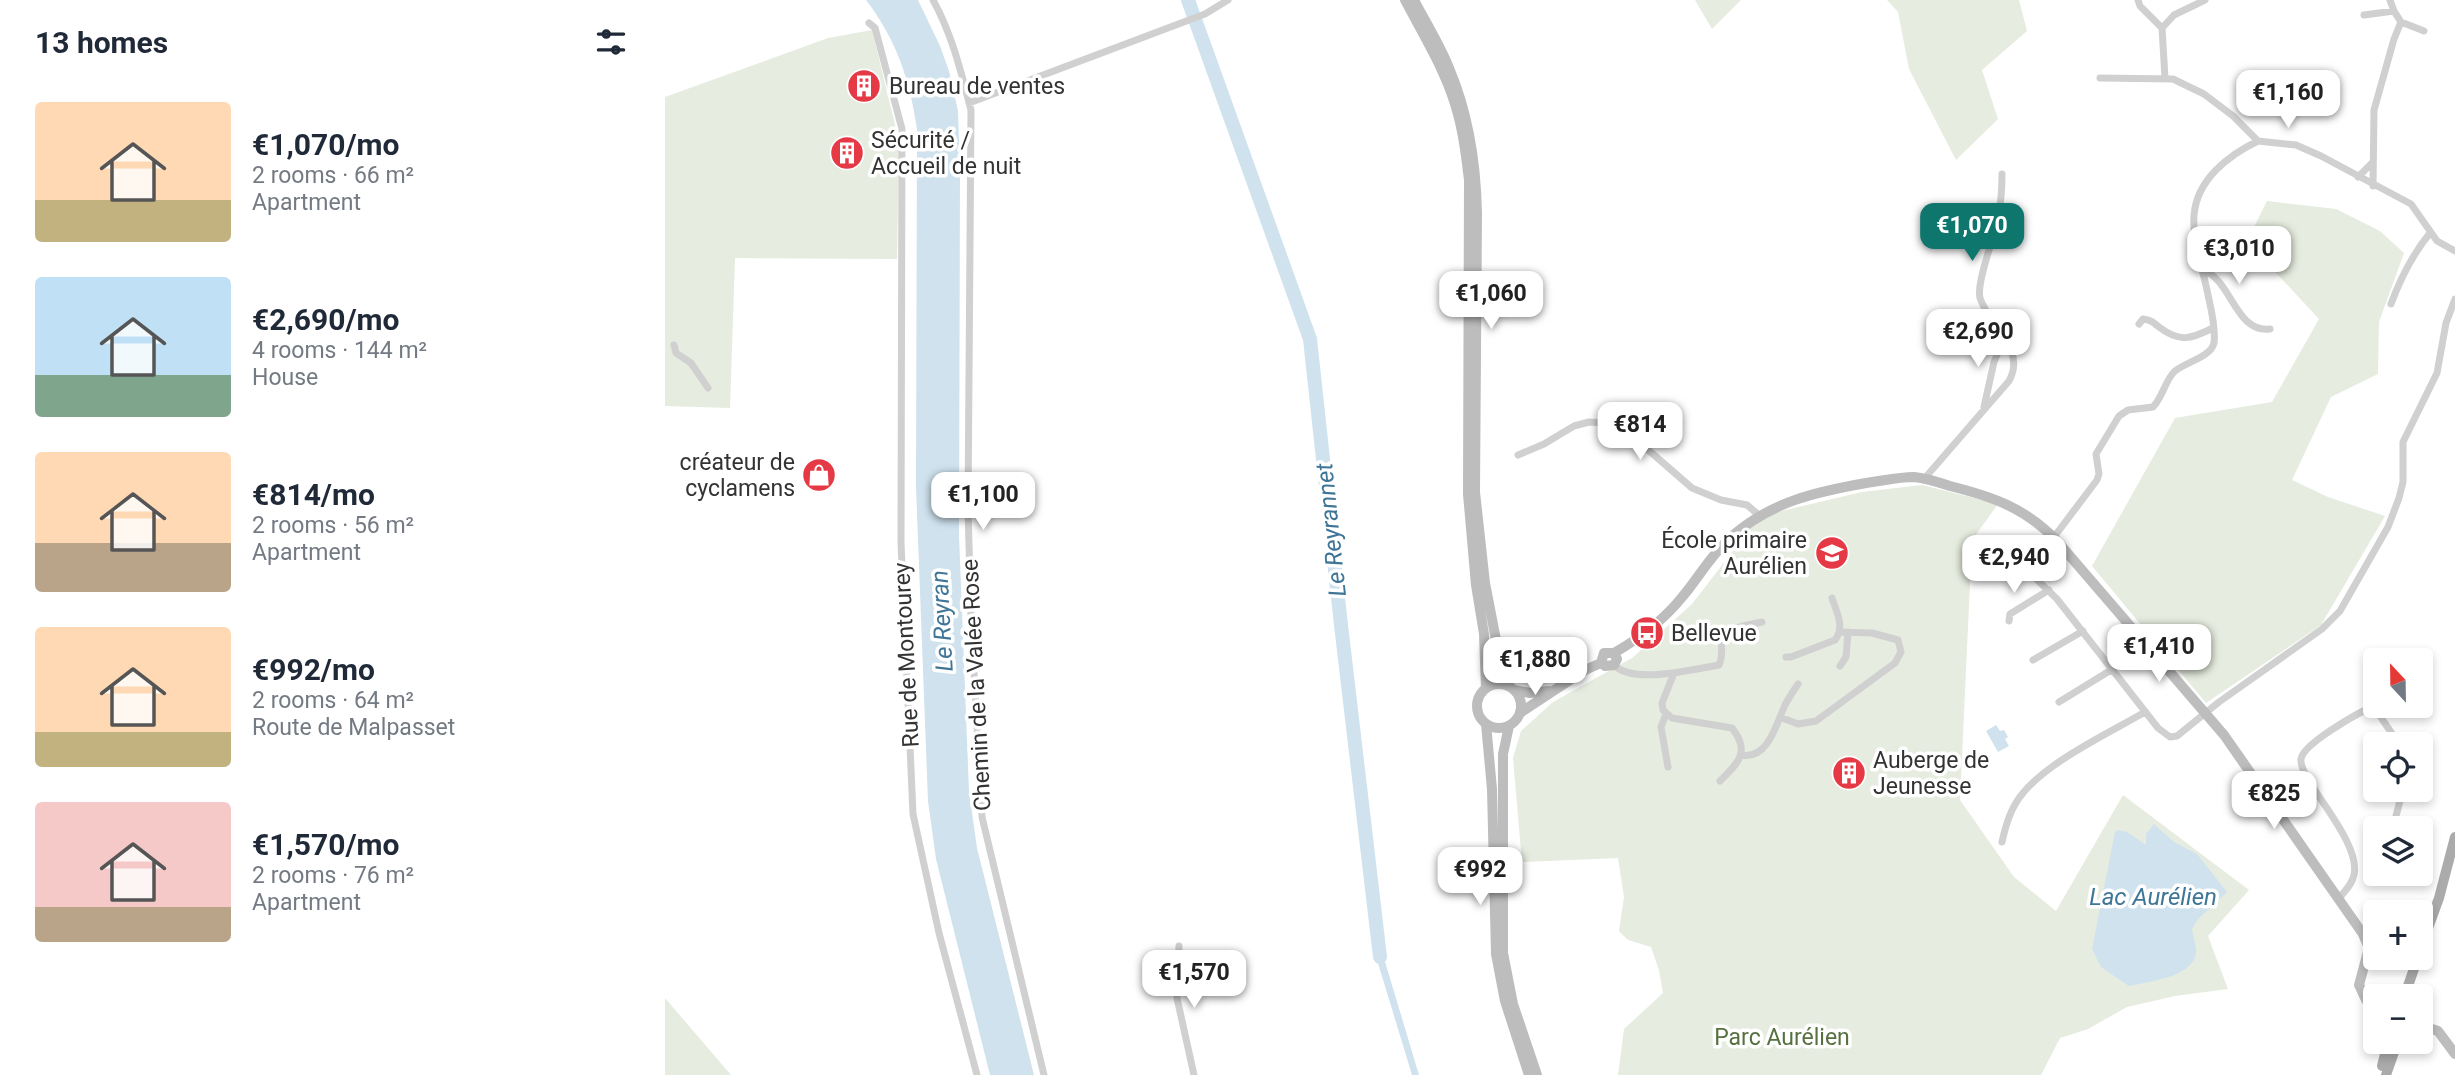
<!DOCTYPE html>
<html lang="en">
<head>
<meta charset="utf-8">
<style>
  body { margin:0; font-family:Roboto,sans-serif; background:#f6f6f7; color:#1f2937; height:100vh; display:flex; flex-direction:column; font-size:26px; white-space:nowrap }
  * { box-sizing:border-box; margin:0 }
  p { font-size:23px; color:#747a83 }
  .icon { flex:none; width:38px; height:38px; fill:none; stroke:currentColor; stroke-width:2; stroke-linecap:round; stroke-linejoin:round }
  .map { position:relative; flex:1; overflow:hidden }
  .side { display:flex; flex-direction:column; background:#fff; width:665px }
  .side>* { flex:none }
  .needle { width:46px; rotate:338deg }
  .fabs { position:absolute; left:1698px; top:648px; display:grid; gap:14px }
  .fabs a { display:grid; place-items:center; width:70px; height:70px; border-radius:7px; background:#fff; box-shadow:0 4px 10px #0003; font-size:35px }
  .price { position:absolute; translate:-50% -60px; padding:0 16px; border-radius:14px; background:#fff; color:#222; font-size:23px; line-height:46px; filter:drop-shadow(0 2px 4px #0008) }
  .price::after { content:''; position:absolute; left:50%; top:42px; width:21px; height:16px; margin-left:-10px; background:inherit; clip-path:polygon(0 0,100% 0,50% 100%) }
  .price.on { background:#0f766e; color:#fff }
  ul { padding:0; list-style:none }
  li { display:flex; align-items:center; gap:21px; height:175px; padding:0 35px }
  li span { display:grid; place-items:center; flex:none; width:196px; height:140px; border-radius:7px; color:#555 }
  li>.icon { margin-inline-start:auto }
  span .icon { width:84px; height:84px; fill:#fffc; stroke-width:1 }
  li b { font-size:30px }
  h2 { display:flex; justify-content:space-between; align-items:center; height:84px; padding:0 35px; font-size:30px }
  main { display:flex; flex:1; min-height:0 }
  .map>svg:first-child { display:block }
  .green { fill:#e6ecdf }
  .water { fill:#cfe2ee }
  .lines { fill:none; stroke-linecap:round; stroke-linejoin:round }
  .river { stroke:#cfe2ee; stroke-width:14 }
  .street { stroke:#d0d0d0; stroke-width:7 }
  .secondary { stroke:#bdbdbd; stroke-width:10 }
  .primary { stroke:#ababab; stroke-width:10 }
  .labels { text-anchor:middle; stroke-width:7; stroke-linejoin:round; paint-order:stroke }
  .poi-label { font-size:23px; fill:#333; stroke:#fff; text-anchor:start }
  .street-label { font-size:23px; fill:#333; stroke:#fff }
  .park-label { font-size:23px; fill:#56703f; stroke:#fff }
  .water-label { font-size:24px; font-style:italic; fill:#3f7597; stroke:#fff }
</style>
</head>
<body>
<main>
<section class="side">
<h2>13 homes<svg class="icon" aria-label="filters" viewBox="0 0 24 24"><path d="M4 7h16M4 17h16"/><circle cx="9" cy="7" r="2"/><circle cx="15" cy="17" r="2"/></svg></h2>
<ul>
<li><span style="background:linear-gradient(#ffd9b3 70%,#c2b280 0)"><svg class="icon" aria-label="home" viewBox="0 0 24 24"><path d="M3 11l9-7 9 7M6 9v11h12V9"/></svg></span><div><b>€1,070/mo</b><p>2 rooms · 66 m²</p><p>Apartment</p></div></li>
<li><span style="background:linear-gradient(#bfe0f5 70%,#7fa58c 0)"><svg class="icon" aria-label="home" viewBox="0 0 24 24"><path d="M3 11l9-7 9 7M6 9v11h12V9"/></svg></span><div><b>€2,690/mo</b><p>4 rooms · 144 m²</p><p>House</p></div></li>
<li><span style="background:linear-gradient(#ffd9b3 65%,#b9a48a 0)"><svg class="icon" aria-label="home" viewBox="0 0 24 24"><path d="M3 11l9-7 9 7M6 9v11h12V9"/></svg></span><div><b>€814/mo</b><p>2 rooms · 56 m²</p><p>Apartment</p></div></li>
<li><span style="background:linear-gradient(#ffd9b3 75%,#c2b280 0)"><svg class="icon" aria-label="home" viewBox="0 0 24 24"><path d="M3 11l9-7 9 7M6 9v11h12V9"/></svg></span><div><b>€992/mo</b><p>2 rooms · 64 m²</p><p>Route de Malpasset</p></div></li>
<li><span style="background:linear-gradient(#f6c9c9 75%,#b9a48a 0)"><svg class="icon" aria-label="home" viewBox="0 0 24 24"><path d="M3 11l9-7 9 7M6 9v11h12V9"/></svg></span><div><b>€1,570/mo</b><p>2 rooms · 76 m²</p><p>Apartment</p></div></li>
</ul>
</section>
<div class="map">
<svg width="1790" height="1075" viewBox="0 0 1790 1075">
  <rect width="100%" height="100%" fill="#fff"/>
  <path class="green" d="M 1030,0 L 1076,0 L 1047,29 Z
    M 1222,0 L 1354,0 L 1362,31 L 1317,70 L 1333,119 L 1291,160 L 1244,69 L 1233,12 Z
    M 207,30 L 234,141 L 232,259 L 70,258 L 65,408 L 0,406 L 0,97 L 163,38 Z
    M 1602,201 L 1671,209 L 1715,231 L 1739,253 L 1714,322 L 1713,374 L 1666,397 L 1627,480 L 1663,497 L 1720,516 L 1656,625 L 1541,703 L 1427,566 L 1510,418 L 1607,402 L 1654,319 L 1599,260 L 1585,235 Z
    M 1257,485 L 1333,504 L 1307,540 L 1295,800 L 1349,877 L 1391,911 L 1458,795 L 1584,890 L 1543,936 L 1563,989 L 1510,996 L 1462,1007 L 1423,1029 L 1395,1038 L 1376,1075 L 953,1075 L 959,1029 L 998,993 L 994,970 L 986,947 L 963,940 L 954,931 L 959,897 L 953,858 L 857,862 L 848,758 L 856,731 L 888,702 L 967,658 L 1027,604 L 1095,516 L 1197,492 Z
    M 0,998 L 66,1075 L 69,1075 L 0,1075 Z"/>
  <path class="water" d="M 201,0 L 253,0 L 275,46 L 284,71 L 293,111 L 295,170 L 294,535 L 304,791 L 312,848 L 369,1075 L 325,1075 L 271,859 L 263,801 L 251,487 L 252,129 C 245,80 231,39 201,0 Z
    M 1331,725 L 1335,731 L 1339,730 L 1343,737 L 1340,739 L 1344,746 L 1333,752 L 1321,731 Z
    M 1489,824 L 1509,842 L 1532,854 L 1562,892 L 1533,919 L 1527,929 C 1528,936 1531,945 1531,952 C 1530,977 1482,982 1464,986 L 1436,967 L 1427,949 L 1450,832 L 1453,830 L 1462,832 L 1481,845 L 1481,834 Z
    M 715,939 L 715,945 L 754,1075 L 747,1075 L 709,950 L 711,940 Z"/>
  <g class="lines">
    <path class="river" d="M 523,0 L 645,339 L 676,625 L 715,957"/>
    <path class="street" d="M 268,0 C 287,34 296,72 306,110 L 303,509 L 306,616 L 317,817 L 379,1075
      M 1473,0 L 1475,6 L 1497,28 L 1500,78
      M 1725,0 L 1729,11
      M 1699,15 L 1729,11 L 1736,22 L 1729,39 L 1709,110 L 1708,186
      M 1736,22 L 1759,31
      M 204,23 L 210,28 L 237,129 L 236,543 L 248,814 L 274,933 L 312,1075
      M 1497,28 L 1509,15 L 1540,0
      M 1435,78 L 1508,79 L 1539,94 L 1568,116 L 1593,141 L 1631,145 L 1656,156 L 1746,204 L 1772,241 L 1790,251
      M 304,103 L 540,14 L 563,0
      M 1693,177 L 1707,163
      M 1538,270 C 1567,280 1570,333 1605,329
      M 1726,304 C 1736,277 1747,255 1765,233
      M 1474,324 L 1478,319 C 1486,320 1488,322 1494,327 C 1515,343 1526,339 1548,328
      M 9,345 L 11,353 L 26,363 L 43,388
      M 1319,407 L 1329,362 L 1339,338
      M 853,455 L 879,444 L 909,426 L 924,422 L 941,423 L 958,432 L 981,448 L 1027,488 L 1056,500 L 1082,505 L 1095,516
      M 1259,479 L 1344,381 C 1362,349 1324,326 1315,298 C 1311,283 1330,235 1333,218 C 1336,203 1337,189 1337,174
      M 1389,537 L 1432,480 L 1434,474 L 1431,454 L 1454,416 L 1463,410 L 1488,407 C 1498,397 1500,380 1510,371 C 1521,362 1546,357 1549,343 C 1551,328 1546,309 1543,295 C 1538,269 1527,241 1529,215 C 1532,179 1564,155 1593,141
      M 1351,565 L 1361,569 L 1392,599 L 1493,728 L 1505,737 L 1512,736 L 1554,702 L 1657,629 L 1675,611 L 1723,527 L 1734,498 L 1738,482 L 1738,442 L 1772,373 L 1781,323 L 1790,299
      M 1344,621 L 1345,614 L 1384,590
      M 1121,657 L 1126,657 L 1170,640 C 1180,627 1172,613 1167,598
      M 1368,660 L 1418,631
      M 949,665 C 968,685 1029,669 1054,665 C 1058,657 1056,650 1057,642 C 1059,626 1085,625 1097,622
      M 1175,666 L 1181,657 L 1183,632
      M 1009,673 L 997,703 L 998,710 L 1007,718 L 1067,728 C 1086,752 1073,763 1055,781
      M 1394,702 L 1446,670
      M 1001,714 L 996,727 L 1003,767
      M 1115,717 L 1133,724 L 1151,721 L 1230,663 L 1236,652 L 1233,640 L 1207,633 L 1175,632
      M 1077,755 C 1104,760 1112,721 1121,703 C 1125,696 1129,690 1133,684
      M 1730,828 L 1731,816 L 1738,789
      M 1337,842 C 1341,824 1346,807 1358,793 C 1384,761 1444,733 1480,712
      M 1675,897 C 1681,890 1687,884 1689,875 C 1695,847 1656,803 1643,779 C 1640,773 1635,766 1636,759 C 1638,744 1690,715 1704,708 L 1713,713 L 1734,744
      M 514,946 L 512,998 L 529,1075"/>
    <path class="secondary" d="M 740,0 C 758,34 779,68 790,104 C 798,129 801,155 804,180 L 803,494 L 811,585 L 819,634 L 821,688
      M 749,0 C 761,23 775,45 784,68 C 804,115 811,163 812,213 L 810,492 L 820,583 L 838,676 L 843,686
      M 949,653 C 975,638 999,620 1018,596 C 1034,577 1046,555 1065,538 C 1105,502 1150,492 1201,483 C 1217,481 1233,477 1249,477 C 1261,478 1273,482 1285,486 C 1329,497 1360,508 1392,541 L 1559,735 L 1698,934 L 1704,948 L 1694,985 L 1701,1000 L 1710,1007
      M 936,663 L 940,666 L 949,665 L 952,659 L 949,653
      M 936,663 L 939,653 L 949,653
      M812 706a22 22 0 1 1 44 0a22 22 0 1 1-44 0Z
      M 849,690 L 865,693 L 884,691
      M 855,713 L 920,670 L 936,663
      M 821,724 L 827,789 L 831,954 L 840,1001 L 864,1075
      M 844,726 L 838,754 L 838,953 L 848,1004 L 872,1075
      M 1755,1025 L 1773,1031 L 1790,1054"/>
    <path class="primary" d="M 1755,950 L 1774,898 L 1790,837
      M 1734,996 L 1743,986 L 1753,957
      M 1717,1066 L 1721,1050 L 1720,1041
      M 1721,1075 L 1729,1052 L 1735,1043"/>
  </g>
  <defs>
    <g id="building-disc" transform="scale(1.75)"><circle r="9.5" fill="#e63946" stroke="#fff"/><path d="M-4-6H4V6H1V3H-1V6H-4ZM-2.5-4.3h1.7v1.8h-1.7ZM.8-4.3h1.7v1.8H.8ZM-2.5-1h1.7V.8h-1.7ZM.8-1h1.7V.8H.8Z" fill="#fff"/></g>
    <g id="shop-disc" transform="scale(1.75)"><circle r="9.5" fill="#e63946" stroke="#fff"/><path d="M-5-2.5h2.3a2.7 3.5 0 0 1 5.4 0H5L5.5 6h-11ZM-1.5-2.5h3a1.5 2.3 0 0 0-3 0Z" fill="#fff"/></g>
    <g id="school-disc" transform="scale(1.75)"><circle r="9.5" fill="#e63946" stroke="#fff"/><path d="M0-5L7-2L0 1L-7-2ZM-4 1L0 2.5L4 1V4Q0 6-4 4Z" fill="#fff"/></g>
    <g id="bus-disc" transform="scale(1.75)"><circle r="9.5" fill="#e63946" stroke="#fff"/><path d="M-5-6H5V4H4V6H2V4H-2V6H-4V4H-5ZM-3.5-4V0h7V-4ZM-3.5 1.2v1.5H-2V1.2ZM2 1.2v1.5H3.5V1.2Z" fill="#fff"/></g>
  </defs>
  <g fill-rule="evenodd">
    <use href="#building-disc" x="199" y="86"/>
    <use href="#building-disc" x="182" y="153"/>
    <use href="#shop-disc" x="154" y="475"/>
    <use href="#school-disc" x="1167" y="553"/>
    <use href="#bus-disc" x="982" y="633"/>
    <use href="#building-disc" x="1184" y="773"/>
  </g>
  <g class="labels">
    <g class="poi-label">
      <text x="224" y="94">Bureau de ventes</text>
      <text x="206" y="148">Sécurité /<tspan x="206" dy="26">Accueil de nuit</tspan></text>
      <text x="130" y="470" text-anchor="end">créateur de<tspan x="130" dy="26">cyclamens</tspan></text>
      <text x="1142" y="548" text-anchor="end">École primaire<tspan x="1142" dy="26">Aurélien</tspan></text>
      <text x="1006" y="641">Bellevue</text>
      <text x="1208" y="768">Auberge de<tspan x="1208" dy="26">Jeunesse</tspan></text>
    </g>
    <g class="street-label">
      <text transform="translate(241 655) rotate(-93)" y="8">Rue de Montourey</text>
      <text transform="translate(311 685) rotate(-93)" y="8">Chemin de la Valée Rose</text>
    </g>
    <g class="park-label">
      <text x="1117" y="1045">Parc Aurélien</text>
    </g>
    <g class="water-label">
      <text transform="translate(666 530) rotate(-96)" y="8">Le Reyrannet</text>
      <text transform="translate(277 621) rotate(-93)" y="8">Le Reyran</text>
      <text x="1488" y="905">Lac Aurélien</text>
    </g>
  </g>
</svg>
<div class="fabs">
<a><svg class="needle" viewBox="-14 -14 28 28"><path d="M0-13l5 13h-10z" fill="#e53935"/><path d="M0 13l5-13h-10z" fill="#747a83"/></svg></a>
<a><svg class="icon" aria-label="locate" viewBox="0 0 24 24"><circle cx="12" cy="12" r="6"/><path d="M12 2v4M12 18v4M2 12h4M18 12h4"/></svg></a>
<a><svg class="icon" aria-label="layers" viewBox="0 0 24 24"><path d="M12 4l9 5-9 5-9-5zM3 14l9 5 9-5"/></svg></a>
<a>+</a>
<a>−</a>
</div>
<b class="price" style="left:1623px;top:130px">€1,160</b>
<b class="price on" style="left:1307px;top:263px">€1,070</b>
<b class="price" style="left:1574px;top:286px">€3,010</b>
<b class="price" style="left:826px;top:331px">€1,060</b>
<b class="price" style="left:1313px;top:369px">€2,690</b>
<b class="price" style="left:975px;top:462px">€814</b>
<b class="price" style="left:318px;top:532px">€1,100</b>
<b class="price" style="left:1349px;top:595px">€2,940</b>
<b class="price" style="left:1494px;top:684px">€1,410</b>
<b class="price" style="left:870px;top:697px">€1,880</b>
<b class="price" style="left:1609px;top:831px">€825</b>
<b class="price" style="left:815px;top:907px">€992</b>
<b class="price" style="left:529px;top:1010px">€1,570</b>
</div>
</main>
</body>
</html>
